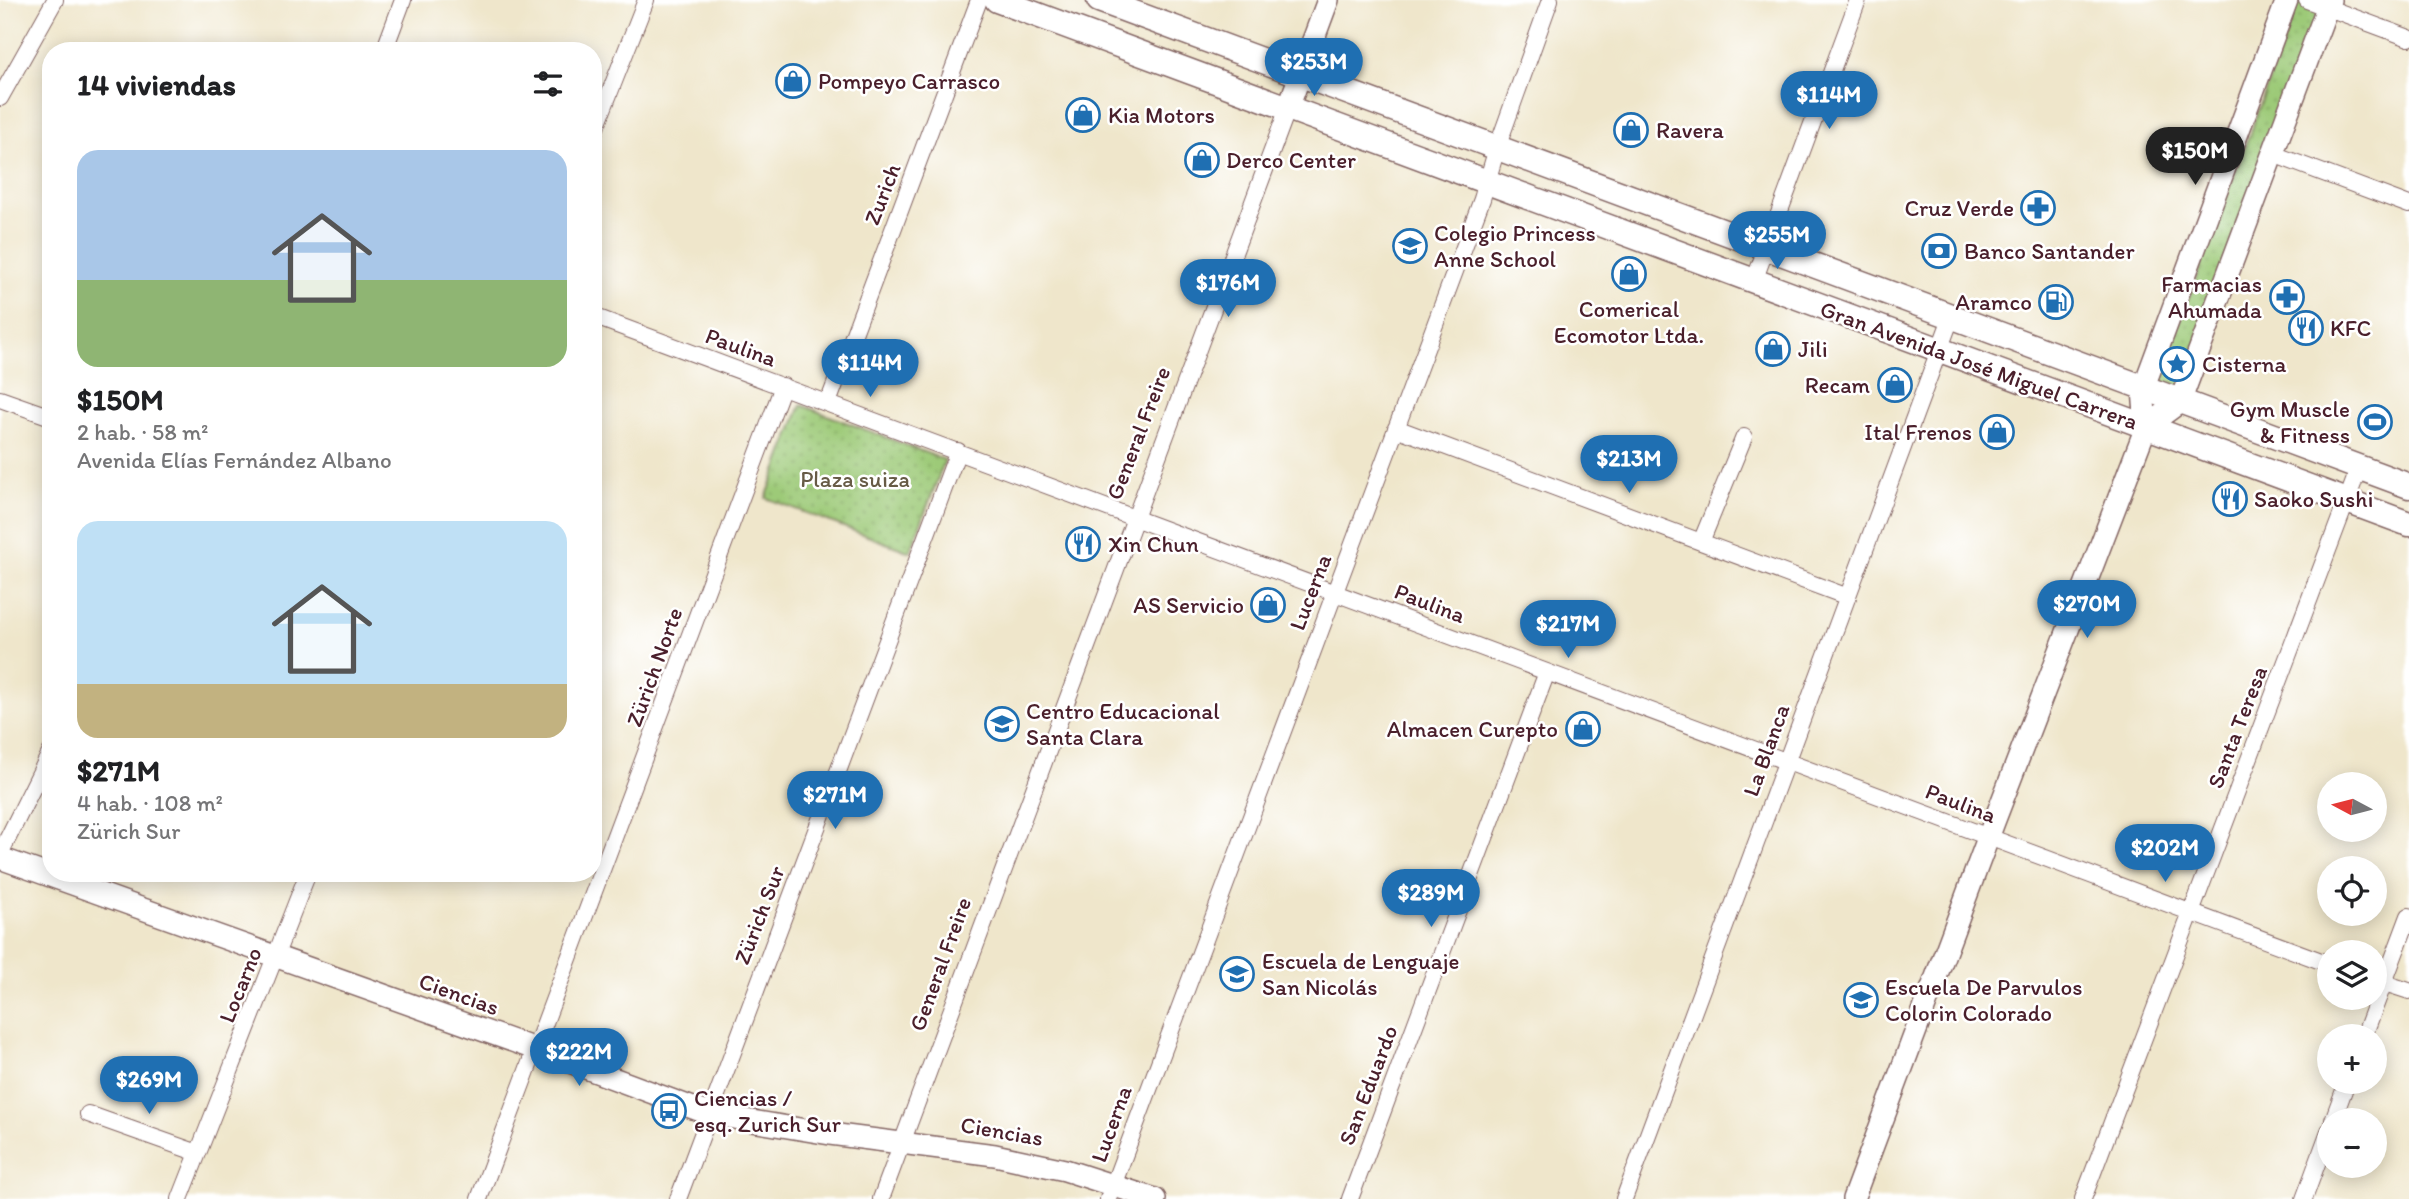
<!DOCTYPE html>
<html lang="es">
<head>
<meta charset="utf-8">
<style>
  body { margin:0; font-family:Itim,sans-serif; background:#f6f6f6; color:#202124; height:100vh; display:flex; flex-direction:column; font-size:26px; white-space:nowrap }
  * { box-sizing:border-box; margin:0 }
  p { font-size:23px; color:#757577 }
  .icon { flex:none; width:38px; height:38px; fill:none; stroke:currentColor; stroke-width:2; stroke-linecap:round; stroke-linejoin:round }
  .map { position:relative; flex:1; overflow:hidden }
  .sheet { position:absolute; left:42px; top:42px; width:560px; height:840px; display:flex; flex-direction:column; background:#fff; border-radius:28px; box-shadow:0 4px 18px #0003 }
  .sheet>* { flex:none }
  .needle { width:46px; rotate:277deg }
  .tools { position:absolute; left:2317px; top:772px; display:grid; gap:14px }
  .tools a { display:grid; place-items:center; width:70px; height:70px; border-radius:50%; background:#fff; box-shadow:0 4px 18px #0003; font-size:35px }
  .price { position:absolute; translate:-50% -60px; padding:0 16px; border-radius:24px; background:#1f6fb2; color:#fff; font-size:23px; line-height:46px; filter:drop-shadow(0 2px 4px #0008) }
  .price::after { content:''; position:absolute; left:50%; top:42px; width:21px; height:16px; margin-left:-10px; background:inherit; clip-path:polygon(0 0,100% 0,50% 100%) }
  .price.active { background:#222; color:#fff }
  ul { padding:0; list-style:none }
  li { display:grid; align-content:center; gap:14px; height:371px; padding:0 35px }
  li span { display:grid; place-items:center; height:217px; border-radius:21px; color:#555 }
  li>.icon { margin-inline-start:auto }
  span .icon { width:126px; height:126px; fill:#fffc; stroke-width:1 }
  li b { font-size:30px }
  h2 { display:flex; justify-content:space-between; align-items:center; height:84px; padding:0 35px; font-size:30px }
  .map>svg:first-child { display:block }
  .grass { fill:url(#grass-dots); stroke:#747452; stroke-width:2 }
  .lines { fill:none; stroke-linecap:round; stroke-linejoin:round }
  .street-casing { stroke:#846563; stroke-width:18 }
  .secondary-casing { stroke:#846563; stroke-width:24 }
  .primary-casing { stroke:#846563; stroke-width:27 }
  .street { stroke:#fff; stroke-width:16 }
  .secondary { stroke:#fff; stroke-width:21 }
  .primary { stroke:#fff; stroke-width:24 }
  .labels { text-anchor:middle; stroke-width:5; stroke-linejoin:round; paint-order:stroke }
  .poi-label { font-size:23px; fill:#4a1f2b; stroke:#fff; text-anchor:start }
  .street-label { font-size:23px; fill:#4a1f2b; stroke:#fff }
  .park-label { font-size:23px; fill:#675b46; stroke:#fff }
</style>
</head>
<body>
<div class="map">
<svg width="2409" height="1199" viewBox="0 0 2409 1199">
  <defs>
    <pattern id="grass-dots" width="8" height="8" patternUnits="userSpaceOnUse" patternTransform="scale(1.75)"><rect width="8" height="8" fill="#9dca78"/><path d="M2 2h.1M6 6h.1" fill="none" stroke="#89ad68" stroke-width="1.8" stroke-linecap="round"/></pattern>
  </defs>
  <rect width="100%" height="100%" fill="#fff"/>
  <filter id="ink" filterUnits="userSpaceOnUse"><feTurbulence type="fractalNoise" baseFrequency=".0143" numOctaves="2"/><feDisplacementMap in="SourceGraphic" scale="14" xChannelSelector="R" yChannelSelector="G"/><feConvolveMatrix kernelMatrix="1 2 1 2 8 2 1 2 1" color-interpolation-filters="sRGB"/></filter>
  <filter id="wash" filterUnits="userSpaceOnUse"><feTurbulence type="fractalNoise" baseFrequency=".00686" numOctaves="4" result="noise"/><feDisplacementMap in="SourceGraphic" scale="28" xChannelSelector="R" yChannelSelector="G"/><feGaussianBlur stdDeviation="1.57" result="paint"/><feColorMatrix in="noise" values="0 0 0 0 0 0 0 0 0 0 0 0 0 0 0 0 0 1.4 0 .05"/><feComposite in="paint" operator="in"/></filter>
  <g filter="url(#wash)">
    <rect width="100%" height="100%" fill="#efe6cb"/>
    <path class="grass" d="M 2299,0 L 2324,0 L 2179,391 L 2157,383 Z
      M 801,405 L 945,460 L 910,552 L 766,498 Z"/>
  </g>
  <g filter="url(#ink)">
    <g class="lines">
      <g class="street-casing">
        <path id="street" d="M 2307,0 L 2409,38
          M 384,51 L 403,0
          M 0,98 L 55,0
          M 593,135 L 646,0
          M 2273,154 L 2409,205
          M 1754,281 L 1858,0
          M 593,316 C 1173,530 1750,750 2329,964
          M 0,399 L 51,417
          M 828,403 L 979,0
          M 1396,428 L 1848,597
          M 1701,542 L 1744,437
          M 0,854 L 51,751
          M 2375,980 L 2409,991
          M 2364,1036 L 2409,916
          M 88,1114 L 198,1153
          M 2333,1120 L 2347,1082
          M 180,1199 L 308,873
          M 479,1199 L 783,386
          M 678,1199 L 958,451
          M 881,1199 L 1288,108
          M 1108,1199 L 1482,199 L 1497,148 L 1550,0
          M 1350,1199 L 1547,672
          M 1624,1199 L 1951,318
          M 2083,1199 L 2359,468
          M 2304,1199 L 2329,1131"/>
      </g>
      <g class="secondary-casing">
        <path id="secondary" d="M 1288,108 L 1328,0
          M 2146,427 L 2180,402 L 2330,0
          M 0,858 L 535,1049 L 709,1114 L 830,1134 L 995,1155 L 1065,1170 L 1155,1199
          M 1853,1199 L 1994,822 L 2146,427 L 2143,389 L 2287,0"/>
      </g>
      <g class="primary-casing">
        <path id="primary" d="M 997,0 L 2409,524
          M 1099,0 L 2409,486"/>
      </g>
      <use href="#street" class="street"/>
      <use href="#secondary" class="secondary"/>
      <use href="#primary" class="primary"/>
    </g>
  </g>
  <defs>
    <g id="shop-ring" transform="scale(1.75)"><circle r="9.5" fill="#fff" stroke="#1f6fb2" stroke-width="1.5"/><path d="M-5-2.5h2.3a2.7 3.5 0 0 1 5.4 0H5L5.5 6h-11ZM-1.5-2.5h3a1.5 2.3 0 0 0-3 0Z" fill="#1f6fb2"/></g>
    <g id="pharmacy-ring" transform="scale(1.75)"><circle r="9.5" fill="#fff" stroke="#1f6fb2" stroke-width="1.5"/><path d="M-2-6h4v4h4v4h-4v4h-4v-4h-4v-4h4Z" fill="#1f6fb2"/></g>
    <g id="school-ring" transform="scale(1.75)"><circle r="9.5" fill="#fff" stroke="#1f6fb2" stroke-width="1.5"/><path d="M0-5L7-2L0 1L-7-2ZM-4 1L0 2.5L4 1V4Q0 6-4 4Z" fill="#1f6fb2"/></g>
    <g id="bank-ring" transform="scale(1.75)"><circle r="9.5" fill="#fff" stroke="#1f6fb2" stroke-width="1.5"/><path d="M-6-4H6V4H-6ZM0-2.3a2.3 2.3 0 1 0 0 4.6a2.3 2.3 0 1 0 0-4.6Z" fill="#1f6fb2"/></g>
    <g id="fuel-ring" transform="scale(1.75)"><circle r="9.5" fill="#fff" stroke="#1f6fb2" stroke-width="1.5"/><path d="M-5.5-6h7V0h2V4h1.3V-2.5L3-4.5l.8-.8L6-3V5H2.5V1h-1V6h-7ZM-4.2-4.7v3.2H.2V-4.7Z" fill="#1f6fb2"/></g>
    <g id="restaurant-ring" transform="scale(1.75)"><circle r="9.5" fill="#fff" stroke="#1f6fb2" stroke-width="1.5"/><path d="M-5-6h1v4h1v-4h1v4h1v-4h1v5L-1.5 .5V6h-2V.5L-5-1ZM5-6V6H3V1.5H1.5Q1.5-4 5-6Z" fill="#1f6fb2"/></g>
    <g id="sight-ring" transform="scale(1.75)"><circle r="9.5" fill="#fff" stroke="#1f6fb2" stroke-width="1.5"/><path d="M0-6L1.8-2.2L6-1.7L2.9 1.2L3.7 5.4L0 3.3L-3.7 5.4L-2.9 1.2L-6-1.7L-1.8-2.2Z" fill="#1f6fb2"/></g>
    <g id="stadium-ring" transform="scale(1.75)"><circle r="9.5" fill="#fff" stroke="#1f6fb2" stroke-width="1.5"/><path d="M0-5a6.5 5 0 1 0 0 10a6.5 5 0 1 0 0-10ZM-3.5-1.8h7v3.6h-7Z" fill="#1f6fb2"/></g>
    <g id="bus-ring" transform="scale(1.75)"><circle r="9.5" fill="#fff" stroke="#1f6fb2" stroke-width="1.5"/><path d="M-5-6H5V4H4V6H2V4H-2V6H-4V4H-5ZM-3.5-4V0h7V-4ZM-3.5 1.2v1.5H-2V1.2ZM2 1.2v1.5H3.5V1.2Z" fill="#1f6fb2"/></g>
  </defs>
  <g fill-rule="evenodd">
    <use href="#shop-ring" x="793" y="81"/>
    <use href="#shop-ring" x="1083" y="115"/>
    <use href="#shop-ring" x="1631" y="130"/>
    <use href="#shop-ring" x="1202" y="160"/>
    <use href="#pharmacy-ring" x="2038" y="208"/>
    <use href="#school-ring" x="1410" y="246"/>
    <use href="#bank-ring" x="1939" y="251"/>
    <use href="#shop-ring" x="1629" y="274"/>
    <use href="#pharmacy-ring" x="2287" y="297"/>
    <use href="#fuel-ring" x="2056" y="302"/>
    <use href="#restaurant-ring" x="2306" y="328"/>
    <use href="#shop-ring" x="1773" y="349"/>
    <use href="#sight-ring" x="2177" y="364"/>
    <use href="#shop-ring" x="1895" y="385"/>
    <use href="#stadium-ring" x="2375" y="422"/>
    <use href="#shop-ring" x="1997" y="432"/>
    <use href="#restaurant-ring" x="2230" y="499"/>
    <use href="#restaurant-ring" x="1083" y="544"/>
    <use href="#shop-ring" x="1268" y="605"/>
    <use href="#school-ring" x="1002" y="724"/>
    <use href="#shop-ring" x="1583" y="729"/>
    <use href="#school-ring" x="1237" y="974"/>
    <use href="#school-ring" x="1861" y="1000"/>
    <use href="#bus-ring" x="669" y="1111"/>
  </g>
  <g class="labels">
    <g class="poi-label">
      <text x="818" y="89">Pompeyo Carrasco</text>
      <text x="1108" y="123">Kia Motors</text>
      <text x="1656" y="138">Ravera</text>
      <text x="1226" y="168">Derco Center</text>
      <text x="2014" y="216" text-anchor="end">Cruz Verde</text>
      <text x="1434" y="241">Colegio Princess<tspan x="1434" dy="26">Anne School</tspan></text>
      <text x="1964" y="259">Banco Santander</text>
      <text x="2262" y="292" text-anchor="end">Farmacias<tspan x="2262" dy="26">Ahumada</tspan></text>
      <text x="2032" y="310" text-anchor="end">Aramco</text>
      <text x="1629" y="317" text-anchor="middle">Comerical<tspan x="1629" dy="26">Ecomotor Ltda.</tspan></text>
      <text x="2330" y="336">KFC</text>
      <text x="1798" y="357">Jili</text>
      <text x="2202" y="372">Cisterna</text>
      <text x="1870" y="393" text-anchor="end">Recam</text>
      <text x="2350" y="417" text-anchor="end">Gym Muscle<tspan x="2350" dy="26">&amp; Fitness</tspan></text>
      <text x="1972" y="440" text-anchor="end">Ital Frenos</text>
      <text x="2254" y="507">Saoko Sushi</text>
      <text x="1108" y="552">Xin Chun</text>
      <text x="1244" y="613" text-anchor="end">AS Servicio</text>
      <text x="1026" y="719">Centro Educacional<tspan x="1026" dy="26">Santa Clara</tspan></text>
      <text x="1558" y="737" text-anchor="end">Almacen Curepto</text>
      <text x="1262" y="969">Escuela de Lenguaje<tspan x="1262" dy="26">San Nicolás</tspan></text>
      <text x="1885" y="995">Escuela De Parvulos<tspan x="1885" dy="26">Colorin Colorado</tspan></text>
      <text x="694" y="1106">Ciencias /<tspan x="694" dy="26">esq. Zurich Sur</tspan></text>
    </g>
    <g class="street-label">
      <text transform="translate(882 194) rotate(-69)" y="8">Zurich</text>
      <text transform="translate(741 347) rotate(20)" y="8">Paulina</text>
      <text transform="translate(1979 365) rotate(20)" y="8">Gran Avenida José Miguel Carrera</text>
      <text transform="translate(1138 433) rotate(-69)" y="8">General Freire</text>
      <text transform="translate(1310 592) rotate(-69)" y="8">Lucerna</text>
      <text transform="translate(1430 603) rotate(21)" y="8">Paulina</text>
      <text transform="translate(654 667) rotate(-70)" y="8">Zürich Norte</text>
      <text transform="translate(2237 727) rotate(-69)" y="8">Santa Teresa</text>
      <text transform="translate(1766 750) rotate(-70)" y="8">La Blanca</text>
      <text transform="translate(1961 803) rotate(21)" y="8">Paulina</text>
      <text transform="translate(759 915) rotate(-69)" y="8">Zürich Sur</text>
      <text transform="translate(940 964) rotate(-70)" y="8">General Freire</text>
      <text transform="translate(240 985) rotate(-68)" y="8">Locarno</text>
      <text transform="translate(459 994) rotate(20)" y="8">Ciencias</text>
      <text transform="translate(1368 1085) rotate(-69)" y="8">San Eduardo</text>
      <text transform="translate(1111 1124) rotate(-70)" y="8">Lucerna</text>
      <text transform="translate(1002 1131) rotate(10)" y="8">Ciencias</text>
    </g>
    <g class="park-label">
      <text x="855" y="487">Plaza suiza</text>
    </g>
  </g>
</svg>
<div class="tools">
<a><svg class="needle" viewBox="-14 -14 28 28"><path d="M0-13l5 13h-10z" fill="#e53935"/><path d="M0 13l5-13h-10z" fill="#757577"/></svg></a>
<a><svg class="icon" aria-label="locate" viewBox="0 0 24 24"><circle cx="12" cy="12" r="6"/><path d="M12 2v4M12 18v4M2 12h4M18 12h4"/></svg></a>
<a><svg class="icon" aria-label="layers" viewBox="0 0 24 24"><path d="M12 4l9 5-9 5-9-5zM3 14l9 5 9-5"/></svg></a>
<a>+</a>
<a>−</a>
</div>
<b class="price" style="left:1314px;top:98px">$253M</b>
<b class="price" style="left:1829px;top:131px">$114M</b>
<b class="price active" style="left:2195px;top:187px">$150M</b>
<b class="price" style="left:1777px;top:271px">$255M</b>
<b class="price" style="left:1228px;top:319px">$176M</b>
<b class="price" style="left:870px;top:399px">$114M</b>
<b class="price" style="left:1629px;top:495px">$213M</b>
<b class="price" style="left:2087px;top:640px">$270M</b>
<b class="price" style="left:1568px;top:660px">$217M</b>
<b class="price" style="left:835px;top:831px">$271M</b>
<b class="price" style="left:2165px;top:884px">$202M</b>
<b class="price" style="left:1431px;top:929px">$289M</b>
<b class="price" style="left:579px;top:1088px">$222M</b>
<b class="price" style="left:149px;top:1116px">$269M</b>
<section class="sheet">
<h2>14 viviendas<svg class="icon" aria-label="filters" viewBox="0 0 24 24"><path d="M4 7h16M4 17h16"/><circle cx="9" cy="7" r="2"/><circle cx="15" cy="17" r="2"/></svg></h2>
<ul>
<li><span style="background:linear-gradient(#a9c7e8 60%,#8fb573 0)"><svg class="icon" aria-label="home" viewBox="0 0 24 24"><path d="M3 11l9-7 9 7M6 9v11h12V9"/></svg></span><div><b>$150M</b><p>2 hab. · 58 m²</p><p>Avenida Elías Fernández Albano</p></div></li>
<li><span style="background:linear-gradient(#bfe0f5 75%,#c2b280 0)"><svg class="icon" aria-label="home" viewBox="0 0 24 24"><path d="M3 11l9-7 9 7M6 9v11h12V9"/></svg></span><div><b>$271M</b><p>4 hab. · 108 m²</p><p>Zürich Sur</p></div></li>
</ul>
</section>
</div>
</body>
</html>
